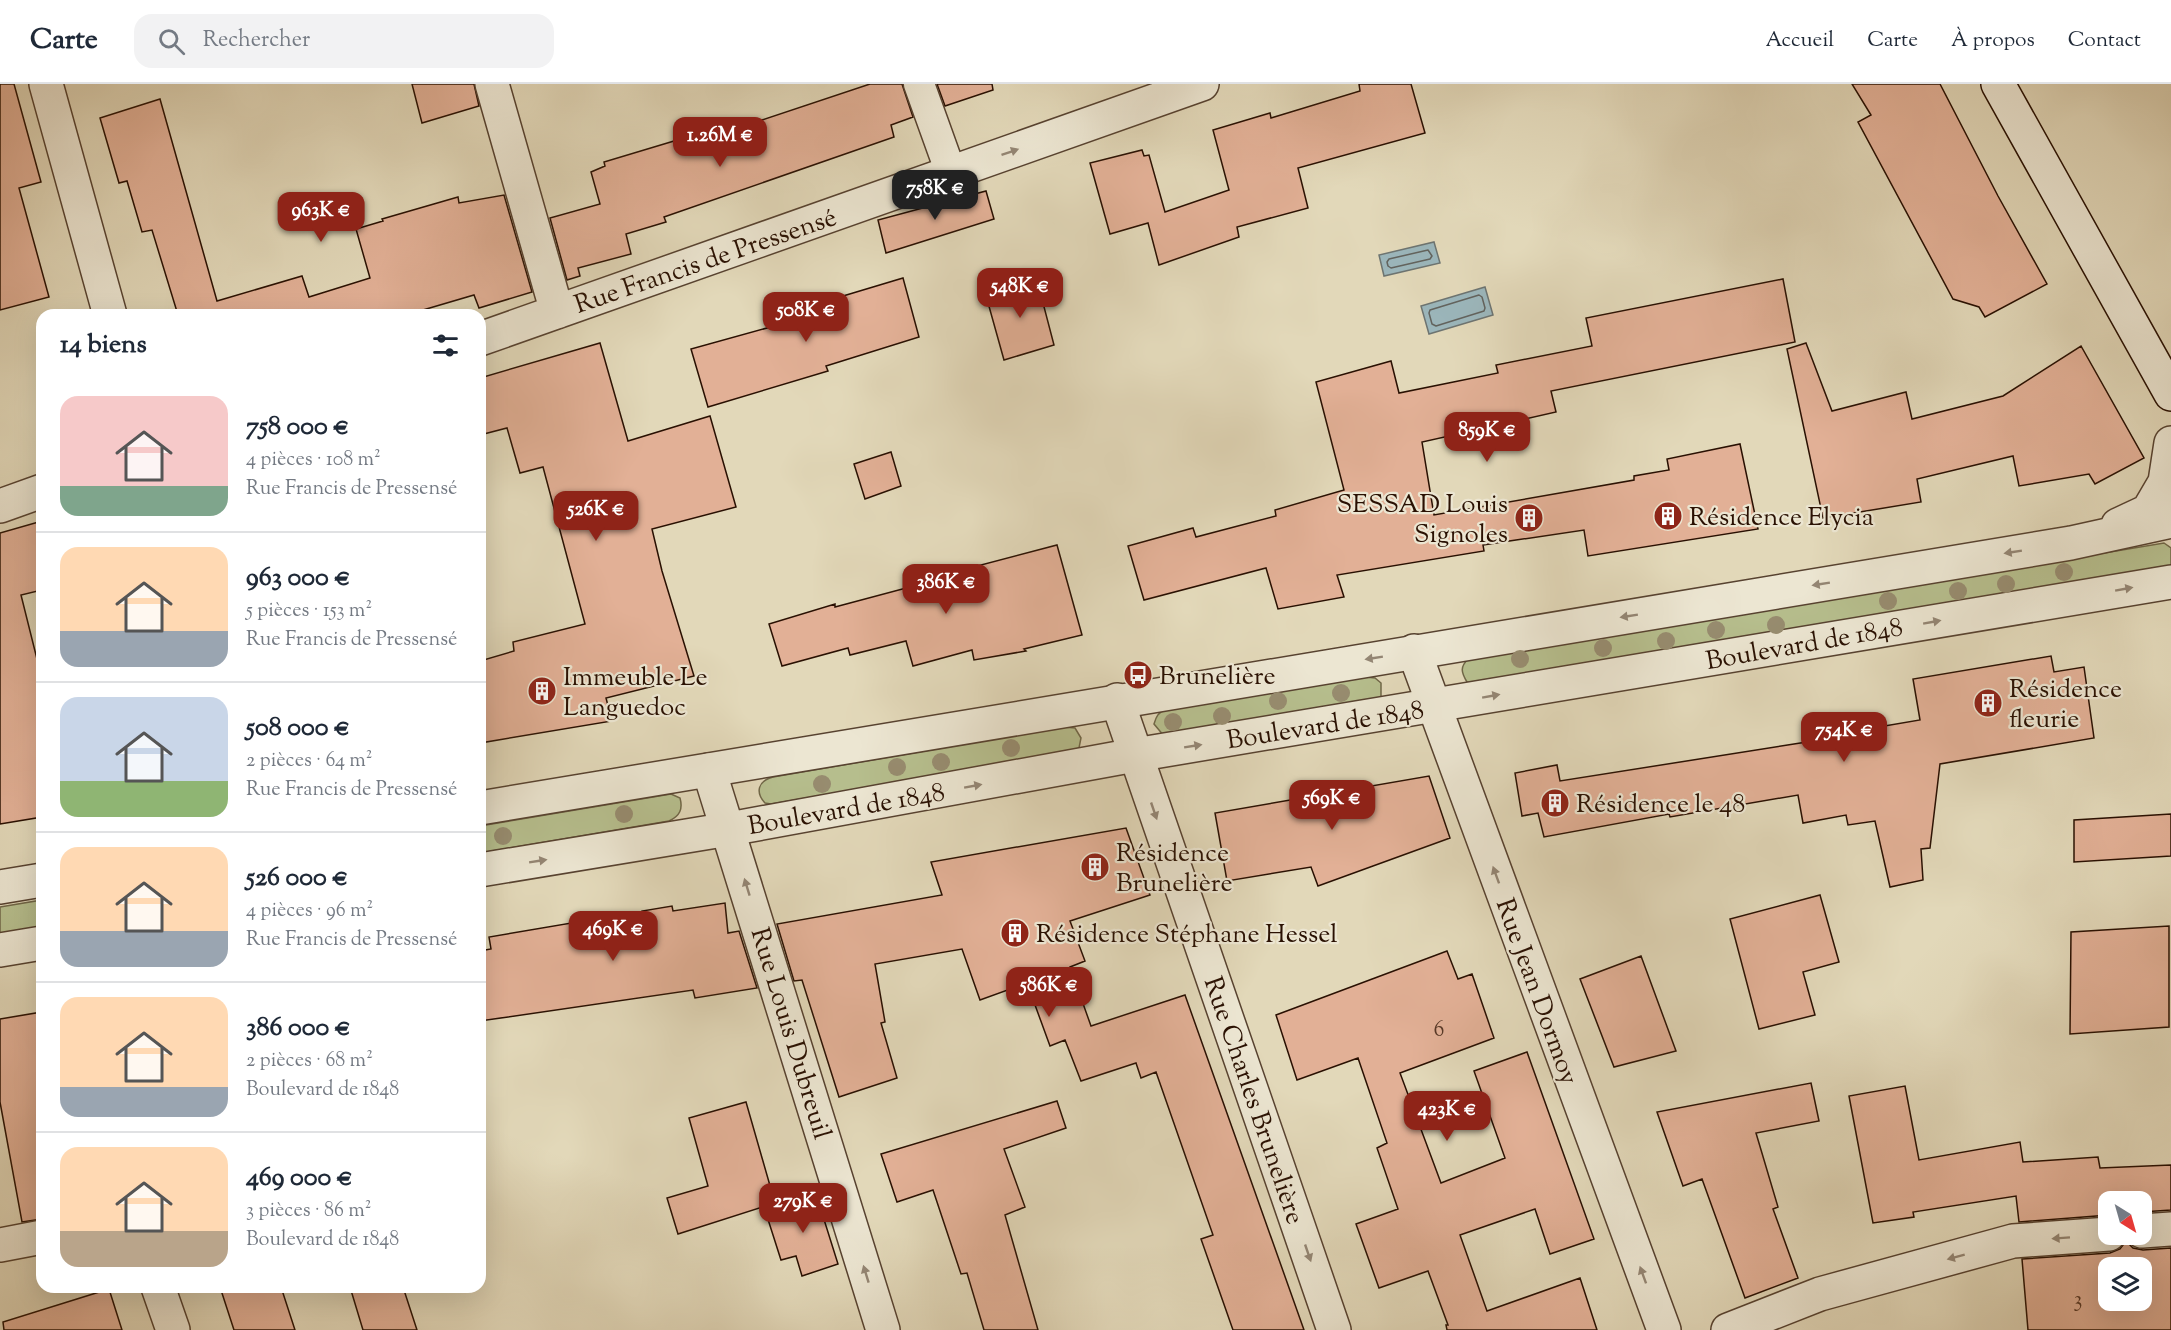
<!DOCTYPE html>
<html lang="fr">
<head>
<meta charset="utf-8">
<style>
  body { margin:0; font-family:"Sorts Mill Goudy",serif; background:#f2f2f3; color:#1f2937; height:100vh; display:flex; flex-direction:column; font-size:22px; white-space:nowrap }
  * { box-sizing:border-box; margin:0 }
  p { font-size:20px; color:#747a83 }
  .icon { flex:none; width:33px; height:33px; fill:none; stroke:currentColor; stroke-width:2; stroke-linecap:round; stroke-linejoin:round }
  .map { position:relative; flex:1; overflow:hidden }
  .details { position:absolute; left:36px; top:225px; width:450px; height:984px; display:flex; flex-direction:column; background:#fff; border-radius:18px; box-shadow:0 6px 24px #0002 }
  .details>* { flex:none }
  .needle { width:39px; rotate:143deg }
  .controls { position:absolute; left:2098px; top:1107px; display:grid; gap:12px }
  .controls a { display:grid; place-items:center; width:54px; height:54px; border-radius:12px; background:#fff; box-shadow:0 6px 24px #0002; font-size:30px }
  .price { position:absolute; translate:-50% -51px; padding:0 14px; border-radius:12px; background:#8f2418; color:#fff; font-size:20px; line-height:39px; filter:drop-shadow(0 2px 3px #0008) }
  .price::after { content:''; position:absolute; left:50%; top:36px; width:18px; height:14px; margin-left:-9px; background:inherit; clip-path:polygon(0 0,100% 0,50% 100%) }
  .price.selected { background:#222; color:#fff }
  ul { padding:0; list-style:none }
  li { display:flex; align-items:center; gap:18px; height:150px; padding:0 24px }
  li+li { border-top:2px solid #e0e1e3 }
  li span { display:grid; place-items:center; flex:none; width:168px; height:120px; border-radius:18px; color:#555 }
  li>.icon { margin-inline-start:auto }
  span .icon { width:72px; height:72px; fill:#fffc; stroke-width:1 }
  li b { font-size:26px }
  h2 { display:flex; justify-content:space-between; align-items:center; height:72px; padding:0 24px; font-size:26px }
  header { display:flex; align-items:center; gap:36px; box-sizing:border-box; height:84px; padding:0 30px; background:#fff; border-bottom:2px solid #e0e1e3 }
  header strong { font-size:28px }
  nav { display:flex; gap:33px; margin-inline-start:auto; font-size:21px }
  .search { width:420px; height:54px; background:#f2f2f3; display:flex; align-items:center; gap:15px; box-sizing:border-box; padding:0 21px; border-radius:18px; color:#747a83; font-size:22px }
  .map>svg:first-child { display:block }
  .green { fill:#b6be8d; stroke:#706748; stroke-width:1.5 }
  .water { fill:#9bb6bb; stroke:#6d7471; stroke-width:1.5 }
  .lines { fill:none; stroke-linecap:round; stroke-linejoin:round }
  .shore { stroke:#62635e; stroke-width:1.5 }
  .building { fill:#e2b096; stroke:#291002; stroke-width:1.5; fill-rule:evenodd }
  .pedestrian-casing { stroke:#574230; stroke-width:33 }
  .minor-casing { stroke:#574230; stroke-width:36 }
  .tertiary-casing { stroke:#574230; stroke-width:36 }
  .secondary-casing { stroke:#291002; stroke-width:36 }
  .pedestrian { stroke:#ece6d2; stroke-width:30 }
  .minor { stroke:#ece6d2; stroke-width:33 }
  .tertiary { stroke:#ece6d2; stroke-width:33 }
  .secondary { stroke:#ece6d2; stroke-width:33 }
  .tree { fill:#978c6f }
  .oneway { fill:#948674 }
  .labels { text-anchor:middle; stroke-width:4.5; stroke-linejoin:round; paint-order:stroke }
  .number-label { font-size:22px; fill:#573827 }
  .street-label { font-size:26px; fill:#291002; stroke:#ece6d2 }
  .poi-label { font-size:26px; fill:#291002; stroke:#ece6d2; text-anchor:start }
</style>
</head>
<body>
<header>
<strong>Carte</strong>
<div class="search"><svg class="icon" aria-label="search" viewBox="0 0 24 24"><circle cx="10" cy="10" r="6"/><path d="M15 15l6 6"/></svg>Rechercher</div>
<nav><a>Accueil</a><a>Carte</a><a>À propos</a><a>Contact</a></nav>
</header>
<div class="map">
<svg width="2171" height="1246" viewBox="0 0 2171 1246">
  <rect width="100%" height="100%" fill="#e2d8b9"/>
  <filter id="stains"><feTurbulence type="fractalNoise" baseFrequency=".00333" numOctaves="4"/><feColorMatrix values="0 0 0 0 .2 0 0 0 0 .09 0 0 0 0 .02 0 0 0 .5 -.17"/></filter>
  <radialGradient id="worn" r=".72"><stop offset=".6" stop-color="#630" stop-opacity="0"/><stop offset="1" stop-color="#630" stop-opacity=".3"/></radialGradient>
  <path class="green" d="M 2164,459 L 2171,464 L 2171,484 L 1472,600 L 1467,598 C 1461,588 1460,583 1468,575 Z
    M 1366,593 L 1375,594 L 1381,599 L 1381,613 L 1374,619 L 1164,652 L 1154,640 C 1156,633 1158,628 1166,626 Z
    M 1064,643 L 1075,644 L 1081,654 L 1079,664 L 1069,669 L 771,720 L 765,719 C 755,708 758,697 773,693 Z
    M 671,710 L 680,714 C 683,725 680,732 669,737 L 480,769 L 480,742 Z
    M 42,816 L 42,845 L 0,852 L 0,823 Z"/>
  <path class="water" d="M 1434,158 L 1440,179 L 1384,192 L 1379,171 Z
    M 1485,203 L 1493,231 L 1429,250 L 1421,222 Z"/>
  <g class="lines">
    <path class="shore" d="M 1428,166 L 1432,172 L 1430,175 L 1391,184 L 1388,182 L 1387,178 L 1389,175 Z
      M 1479,211 L 1482,213 L 1485,224 L 1484,227 L 1436,242 L 1432,240 L 1429,229 L 1430,226 Z"/>
  </g>
  <path class="building" d="M 0,0 L 14,0 L 41,98 L 19,104 L 49,213 L 0,226 Z
    M 412,0 L 474,0 L 479,22 L 422,39 Z
    M 870,0 L 902,0 L 913,33 L 891,41 L 894,53 L 664,133 L 666,138 L 626,150 L 631,170 L 578,184 L 580,192 L 567,196 L 550,134 L 600,120 L 591,88 L 605,82 L 604,78 L 724,42 L 726,48 Z
    M 937,0 L 992,0 L 993,6 L 945,22 Z
    M 1359,0 L 1411,0 L 1425,49 L 1298,84 L 1308,124 L 1237,143 L 1239,153 L 1159,181 L 1148,139 L 1110,150 L 1090,79 L 1142,66 L 1144,72 L 1149,71 L 1165,128 L 1229,106 L 1213,46 L 1270,29 L 1271,34 L 1360,7 Z
    M 1852,0 L 1940,0 L 1998,112 L 2047,200 L 1985,233 L 1979,223 L 1953,215 L 1858,38 L 1871,31 Z
    M 160,15 L 217,217 L 302,192 L 309,213 L 370,194 L 356,145 L 383,137 L 382,135 L 458,113 L 459,119 L 504,111 L 532,208 L 479,224 L 474,211 L 406,231 L 178,231 L 152,146 L 142,148 L 127,97 L 119,99 L 100,34 Z
    M 986,107 L 994,135 L 886,169 L 878,136 Z
    M 903,194 L 919,253 L 826,282 L 828,287 L 708,323 L 691,265 L 785,239 L 783,230 Z
    M 1783,195 L 1795,258 L 1551,307 L 1556,328 L 1422,358 L 1434,431 L 1634,396 L 1634,392 L 1669,386 L 1667,375 L 1740,360 L 1758,445 L 1588,472 L 1584,446 L 1483,461 L 1484,467 L 1337,491 L 1344,513 L 1278,525 L 1266,484 L 1144,516 L 1128,462 L 1193,444 L 1196,453 L 1276,432 L 1275,426 L 1344,406 L 1316,298 L 1391,277 L 1399,309 L 1498,289 L 1496,281 L 1592,262 L 1586,234 Z
    M 1037,196 L 1054,261 L 1004,276 L 985,208 Z
    M 600,259 L 628,357 L 710,332 L 736,423 L 652,445 L 662,487 L 694,592 L 606,614 L 612,637 L 480,659 L 480,577 L 514,567 L 513,558 L 585,540 L 543,383 L 520,389 L 507,344 L 480,351 L 480,294 Z
    M 1806,259 L 1832,327 L 1906,308 L 1912,335 L 2003,312 L 2081,262 L 2144,374 L 2095,400 L 2089,390 L 2019,402 L 2013,372 L 1917,395 L 1921,418 L 1823,434 L 1787,265 Z
    M 891,368 L 901,402 L 865,415 L 854,380 Z
    M 42,437 L 42,506 L 21,511 L 42,595 L 42,733 L 0,740 L 0,449 Z
    M 1057,461 L 1082,551 L 1024,565 L 1026,567 L 974,576 L 972,566 L 913,582 L 906,557 L 850,571 L 848,564 L 782,582 L 769,540 L 835,520 L 835,523 L 925,499 L 924,496 Z
    M 2051,572 L 2054,588 L 2084,583 L 2094,654 L 1940,680 L 1930,764 L 1921,765 L 1923,796 L 1890,803 L 1875,737 L 1848,741 L 1846,731 L 1803,739 L 1798,711 L 1670,733 L 1669,730 L 1544,753 L 1538,729 L 1522,732 L 1515,689 L 1557,681 L 1560,697 L 1832,654 L 1832,651 L 1920,636 L 1913,595 Z
    M 1429,692 L 1450,754 L 1318,802 L 1311,783 L 1227,797 L 1215,729 Z
    M 2171,730 L 2171,772 L 2074,778 L 2074,736 Z
    M 1126,744 L 1150,811 L 1070,837 L 1085,877 L 1070,883 L 1091,942 L 1185,911 L 1304,1246 L 1233,1246 L 1201,1155 L 1213,1151 L 1156,988 L 1141,994 L 1136,979 L 1081,997 L 1065,956 L 1050,962 L 1027,899 L 980,916 L 962,865 L 875,880 L 885,938 L 881,939 L 897,994 L 839,1013 L 802,896 L 794,897 L 777,840 L 942,811 L 931,778 Z
    M 1820,811 L 1839,878 L 1803,888 L 1815,931 L 1759,945 L 1730,835 Z
    M 725,819 L 728,849 L 739,847 L 757,904 L 695,914 L 693,906 L 480,937 L 480,867 L 491,865 L 489,853 L 583,837 L 584,843 L 643,833 L 642,827 L 672,822 L 673,827 Z
    M 2169,842 L 2169,943 L 2070,950 L 2071,848 Z
    M 1447,867 L 1458,895 L 1472,890 L 1494,954 L 1400,989 L 1441,1099 L 1505,1074 L 1474,987 L 1527,968 L 1594,1155 L 1550,1170 L 1535,1125 L 1460,1151 L 1487,1227 L 1580,1194 L 1597,1246 L 1447,1246 L 1446,1241 L 1448,1241 L 1428,1187 L 1379,1204 L 1356,1140 L 1398,1125 L 1377,1064 L 1387,1059 L 1358,974 L 1297,996 L 1276,931 Z
    M 1641,872 L 1676,967 L 1614,983 L 1580,895 Z
    M 42,928 L 42,1135 L 22,1138 L 0,1018 L 0,935 Z
    M 1811,999 L 1819,1037 L 1756,1049 L 1778,1123 L 1773,1125 L 1798,1194 L 1745,1214 L 1702,1095 L 1683,1102 L 1657,1028 Z
    M 1905,1002 L 1919,1076 L 2020,1058 L 2023,1078 L 2098,1073 L 2100,1084 L 2171,1081 L 2171,1126 L 2142,1128 L 2142,1118 L 2109,1118 L 2109,1131 L 2019,1138 L 2016,1112 L 1913,1128 L 1914,1133 L 1873,1139 L 1849,1012 Z
    M 1057,1017 L 1066,1044 L 1004,1065 L 1025,1123 L 1005,1131 L 1038,1246 L 984,1246 L 967,1189 L 961,1190 L 933,1106 L 897,1118 L 881,1070 Z
    M 746,1018 L 775,1119 L 678,1150 L 667,1114 L 708,1102 L 689,1034 Z
    M 816,1110 L 838,1180 L 802,1192 L 796,1172 L 781,1176 L 765,1126 Z
    M 2126,1157 L 2133,1164 L 2143,1166 L 2171,1164 L 2171,1246 L 2028,1246 L 2022,1175 L 2110,1169 L 2120,1165 ZM 2109,1184 L 2142,1184 L 2142,1216 L 2109,1216 Z
    M 220,1203 L 281,1203 L 295,1246 L 234,1246 Z
    M 350,1203 L 403,1203 L 417,1246 L 363,1246 Z
    M 109,1205 L 122,1246 L 4,1246 L 3,1238 Z"/>
  <g class="lines">
    <g class="pedestrian-casing">
      <path id="pedestrian" d="M 919,0 L 951,89"/>
    </g>
    <g class="minor-casing">
      <path id="minor" d="M 46,0 L 110,231
        M 492,0 L 557,228
        M 480,255 L 1202,0
        M 0,422 L 42,407
        M 1414,567 L 1664,1246
        M 1117,616 L 1334,1246
        M 709,686 L 883,1246
        M 2142,1147 L 2171,1145
        M 0,1161 L 42,1153
        M 158,1203 L 173,1246
        M 1728,1246 L 1820,1210 L 2013,1157 L 2109,1150"/>
    </g>
    <g class="tertiary-casing">
      <path id="tertiary" d="M 2118,441 L 2148,427 L 2165,398 L 2171,359
        M 480,724 L 2071,459 L 2171,437
        M 480,786 L 729,745 L 1135,671 L 2171,498
        M 0,803 L 42,796
        M 0,866 L 42,859"/>
    </g>
    <g class="secondary-casing">
      <path id="secondary" d="M 1998,0 L 2171,310"/>
    </g>
    <use href="#pedestrian" class="pedestrian"/>
    <use href="#minor" class="minor"/>
    <use href="#tertiary" class="tertiary"/>
    <use href="#secondary" class="secondary"/>
  </g>
  <g class="tree">
    <circle cx="2064" cy="488" r="9"/>
    <circle cx="2006" cy="500" r="9"/>
    <circle cx="1958" cy="507" r="9"/>
    <circle cx="1888" cy="517" r="9"/>
    <circle cx="1776" cy="541" r="9"/>
    <circle cx="1716" cy="546" r="9"/>
    <circle cx="1666" cy="557" r="9"/>
    <circle cx="1603" cy="564" r="9"/>
    <circle cx="1520" cy="575" r="9"/>
    <circle cx="1341" cy="609" r="9"/>
    <circle cx="1278" cy="617" r="9"/>
    <circle cx="1222" cy="632" r="9"/>
    <circle cx="1173" cy="638" r="9"/>
    <circle cx="1011" cy="664" r="9"/>
    <circle cx="941" cy="678" r="9"/>
    <circle cx="897" cy="683" r="9"/>
    <circle cx="822" cy="700" r="9"/>
    <circle cx="624" cy="730" r="9"/>
    <circle cx="503" cy="752" r="9"/>
  </g>
  <defs><path id="oneway-solid" d="M-6-.8H1V-3.2L6.5 0L1 3.2V.8H-6Z" transform="scale(1.5)"/></defs>
  <g class="oneway">
    <use href="#oneway-solid" transform="translate(1010 68) rotate(-19)"/>
    <use href="#oneway-solid" transform="translate(2013 468) rotate(171)"/>
    <use href="#oneway-solid" transform="translate(1821 500) rotate(171)"/>
    <use href="#oneway-solid" transform="translate(2124 505) rotate(-10)"/>
    <use href="#oneway-solid" transform="translate(1629 532) rotate(171)"/>
    <use href="#oneway-solid" transform="translate(1932 538) rotate(-10)"/>
    <use href="#oneway-solid" transform="translate(1374 574) rotate(171)"/>
    <use href="#oneway-solid" transform="translate(1491 612) rotate(-10)"/>
    <use href="#oneway-solid" transform="translate(1193 662) rotate(-9)"/>
    <use href="#oneway-solid" transform="translate(973 702) rotate(-10)"/>
    <use href="#oneway-solid" transform="translate(1154 727) rotate(71)"/>
    <use href="#oneway-solid" transform="translate(538 777) rotate(-9)"/>
    <use href="#oneway-solid" transform="translate(1496 791) rotate(-110)"/>
    <use href="#oneway-solid" transform="translate(747 803) rotate(-107)"/>
    <use href="#oneway-solid" transform="translate(2061 1154) rotate(176)"/>
    <use href="#oneway-solid" transform="translate(1308 1169) rotate(71)"/>
    <use href="#oneway-solid" transform="translate(1956 1173) rotate(165)"/>
    <use href="#oneway-solid" transform="translate(866 1190) rotate(-107)"/>
    <use href="#oneway-solid" transform="translate(1643 1191) rotate(-110)"/>
  </g>
  <defs>
    <g id="building-disc" transform="scale(1.5)"><circle r="9.5" fill="#8f2418" stroke="#ece6d2"/><path d="M-4-6H4V6H1V3H-1V6H-4ZM-2.5-4.3h1.7v1.8h-1.7ZM.8-4.3h1.7v1.8H.8ZM-2.5-1h1.7V.8h-1.7ZM.8-1h1.7V.8H.8Z" fill="#fff"/></g>
    <g id="bus-disc" transform="scale(1.5)"><circle r="9.5" fill="#8f2418" stroke="#ece6d2"/><path d="M-5-6H5V4H4V6H2V4H-2V6H-4V4H-5ZM-3.5-4V0h7V-4ZM-3.5 1.2v1.5H-2V1.2ZM2 1.2v1.5H3.5V1.2Z" fill="#fff"/></g>
  </defs>
  <g fill-rule="evenodd">
    <use href="#building-disc" x="1668" y="432"/>
    <use href="#building-disc" x="1529" y="434"/>
    <use href="#bus-disc" x="1138" y="591"/>
    <use href="#building-disc" x="542" y="607"/>
    <use href="#building-disc" x="1988" y="619"/>
    <use href="#building-disc" x="1555" y="719"/>
    <use href="#building-disc" x="1095" y="783"/>
    <use href="#building-disc" x="1015" y="849"/>
  </g>
  <g class="labels">
    <g class="number-label">
      <text x="1439" y="952">6</text>
      <text x="2078" y="1222">3</text>
    </g>
    <g class="street-label">
      <text transform="translate(705 176) rotate(-19)" y="9">Rue Francis de Pressensé</text>
      <text transform="translate(1804 559) rotate(-10)" y="9">Boulevard de 1848</text>
      <text transform="translate(1325 640) rotate(-9)" y="9">Boulevard de 1848</text>
      <text transform="translate(846 724) rotate(-10)" y="9">Boulevard de 1848</text>
      <text transform="translate(1538 907) rotate(70)" y="9">Rue Jean Dormoy</text>
      <text transform="translate(792 949) rotate(73)" y="9">Rue Louis Dubreuil</text>
      <text transform="translate(1255 1016) rotate(71)" y="9">Rue Charles Brunelière</text>
    </g>
    <g class="poi-label">
      <text x="1508" y="428" text-anchor="end">SESSAD Louis<tspan x="1508" dy="30">Signoles</tspan></text>
      <text x="1689" y="441">Résidence Elycia</text>
      <text x="1159" y="600">Brunelière</text>
      <text x="563" y="601">Immeuble Le<tspan x="563" dy="30">Languedoc</tspan></text>
      <text x="2009" y="613">Résidence<tspan x="2009" dy="30">fleurie</tspan></text>
      <text x="1576" y="728">Résidence le 48</text>
      <text x="1116" y="777">Résidence<tspan x="1116" dy="30">Brunelière</tspan></text>
      <text x="1036" y="858">Résidence Stéphane Hessel</text>
    </g>
  </g>
  <rect width="100%" height="100%" filter="url(#stains)"/>
  <rect width="100%" height="100%" fill="url(#worn)"/>
</svg>
<div class="controls">
<a><svg class="needle" viewBox="-14 -14 28 28"><path d="M0-13l5 13h-10z" fill="#e53935"/><path d="M0 13l5-13h-10z" fill="#747a83"/></svg></a>
<a><svg class="icon" aria-label="layers" viewBox="0 0 24 24"><path d="M12 4l9 5-9 5-9-5zM3 14l9 5 9-5"/></svg></a>
</div>
<b class="price" style="left:720px;top:84px">1.26M €</b>
<b class="price selected" style="left:935px;top:137px">758K €</b>
<b class="price" style="left:321px;top:159px">963K €</b>
<b class="price" style="left:1020px;top:235px">548K €</b>
<b class="price" style="left:806px;top:259px">508K €</b>
<b class="price" style="left:1487px;top:379px">859K €</b>
<b class="price" style="left:596px;top:458px">526K €</b>
<b class="price" style="left:946px;top:531px">386K €</b>
<b class="price" style="left:1844px;top:679px">754K €</b>
<b class="price" style="left:1332px;top:747px">569K €</b>
<b class="price" style="left:613px;top:878px">469K €</b>
<b class="price" style="left:1049px;top:934px">586K €</b>
<b class="price" style="left:1447px;top:1058px">423K €</b>
<b class="price" style="left:803px;top:1150px">279K €</b>
<section class="details">
<h2>14 biens<svg class="icon" aria-label="filters" viewBox="0 0 24 24"><path d="M4 7h16M4 17h16"/><circle cx="9" cy="7" r="2"/><circle cx="15" cy="17" r="2"/></svg></h2>
<ul>
<li><span style="background:linear-gradient(#f6c9c9 75%,#7fa58c 0)"><svg class="icon" aria-label="home" viewBox="0 0 24 24"><path d="M3 11l9-7 9 7M6 9v11h12V9"/></svg></span><div><b>758 000 €</b><p>4 pièces · 108 m²</p><p>Rue Francis de Pressensé</p></div></li>
<li><span style="background:linear-gradient(#ffd9b3 70%,#9aa5b1 0)"><svg class="icon" aria-label="home" viewBox="0 0 24 24"><path d="M3 11l9-7 9 7M6 9v11h12V9"/></svg></span><div><b>963 000 €</b><p>5 pièces · 153 m²</p><p>Rue Francis de Pressensé</p></div></li>
<li><span style="background:linear-gradient(#c9d6e8 70%,#8fb573 0)"><svg class="icon" aria-label="home" viewBox="0 0 24 24"><path d="M3 11l9-7 9 7M6 9v11h12V9"/></svg></span><div><b>508 000 €</b><p>2 pièces · 64 m²</p><p>Rue Francis de Pressensé</p></div></li>
<li><span style="background:linear-gradient(#ffd9b3 70%,#9aa5b1 0)"><svg class="icon" aria-label="home" viewBox="0 0 24 24"><path d="M3 11l9-7 9 7M6 9v11h12V9"/></svg></span><div><b>526 000 €</b><p>4 pièces · 96 m²</p><p>Rue Francis de Pressensé</p></div></li>
<li><span style="background:linear-gradient(#ffd9b3 75%,#9aa5b1 0)"><svg class="icon" aria-label="home" viewBox="0 0 24 24"><path d="M3 11l9-7 9 7M6 9v11h12V9"/></svg></span><div><b>386 000 €</b><p>2 pièces · 68 m²</p><p>Boulevard de 1848</p></div></li>
<li><span style="background:linear-gradient(#ffd9b3 70%,#b9a48a 0)"><svg class="icon" aria-label="home" viewBox="0 0 24 24"><path d="M3 11l9-7 9 7M6 9v11h12V9"/></svg></span><div><b>469 000 €</b><p>3 pièces · 86 m²</p><p>Boulevard de 1848</p></div></li>
</ul>
</section>
</div>
</body>
</html>
